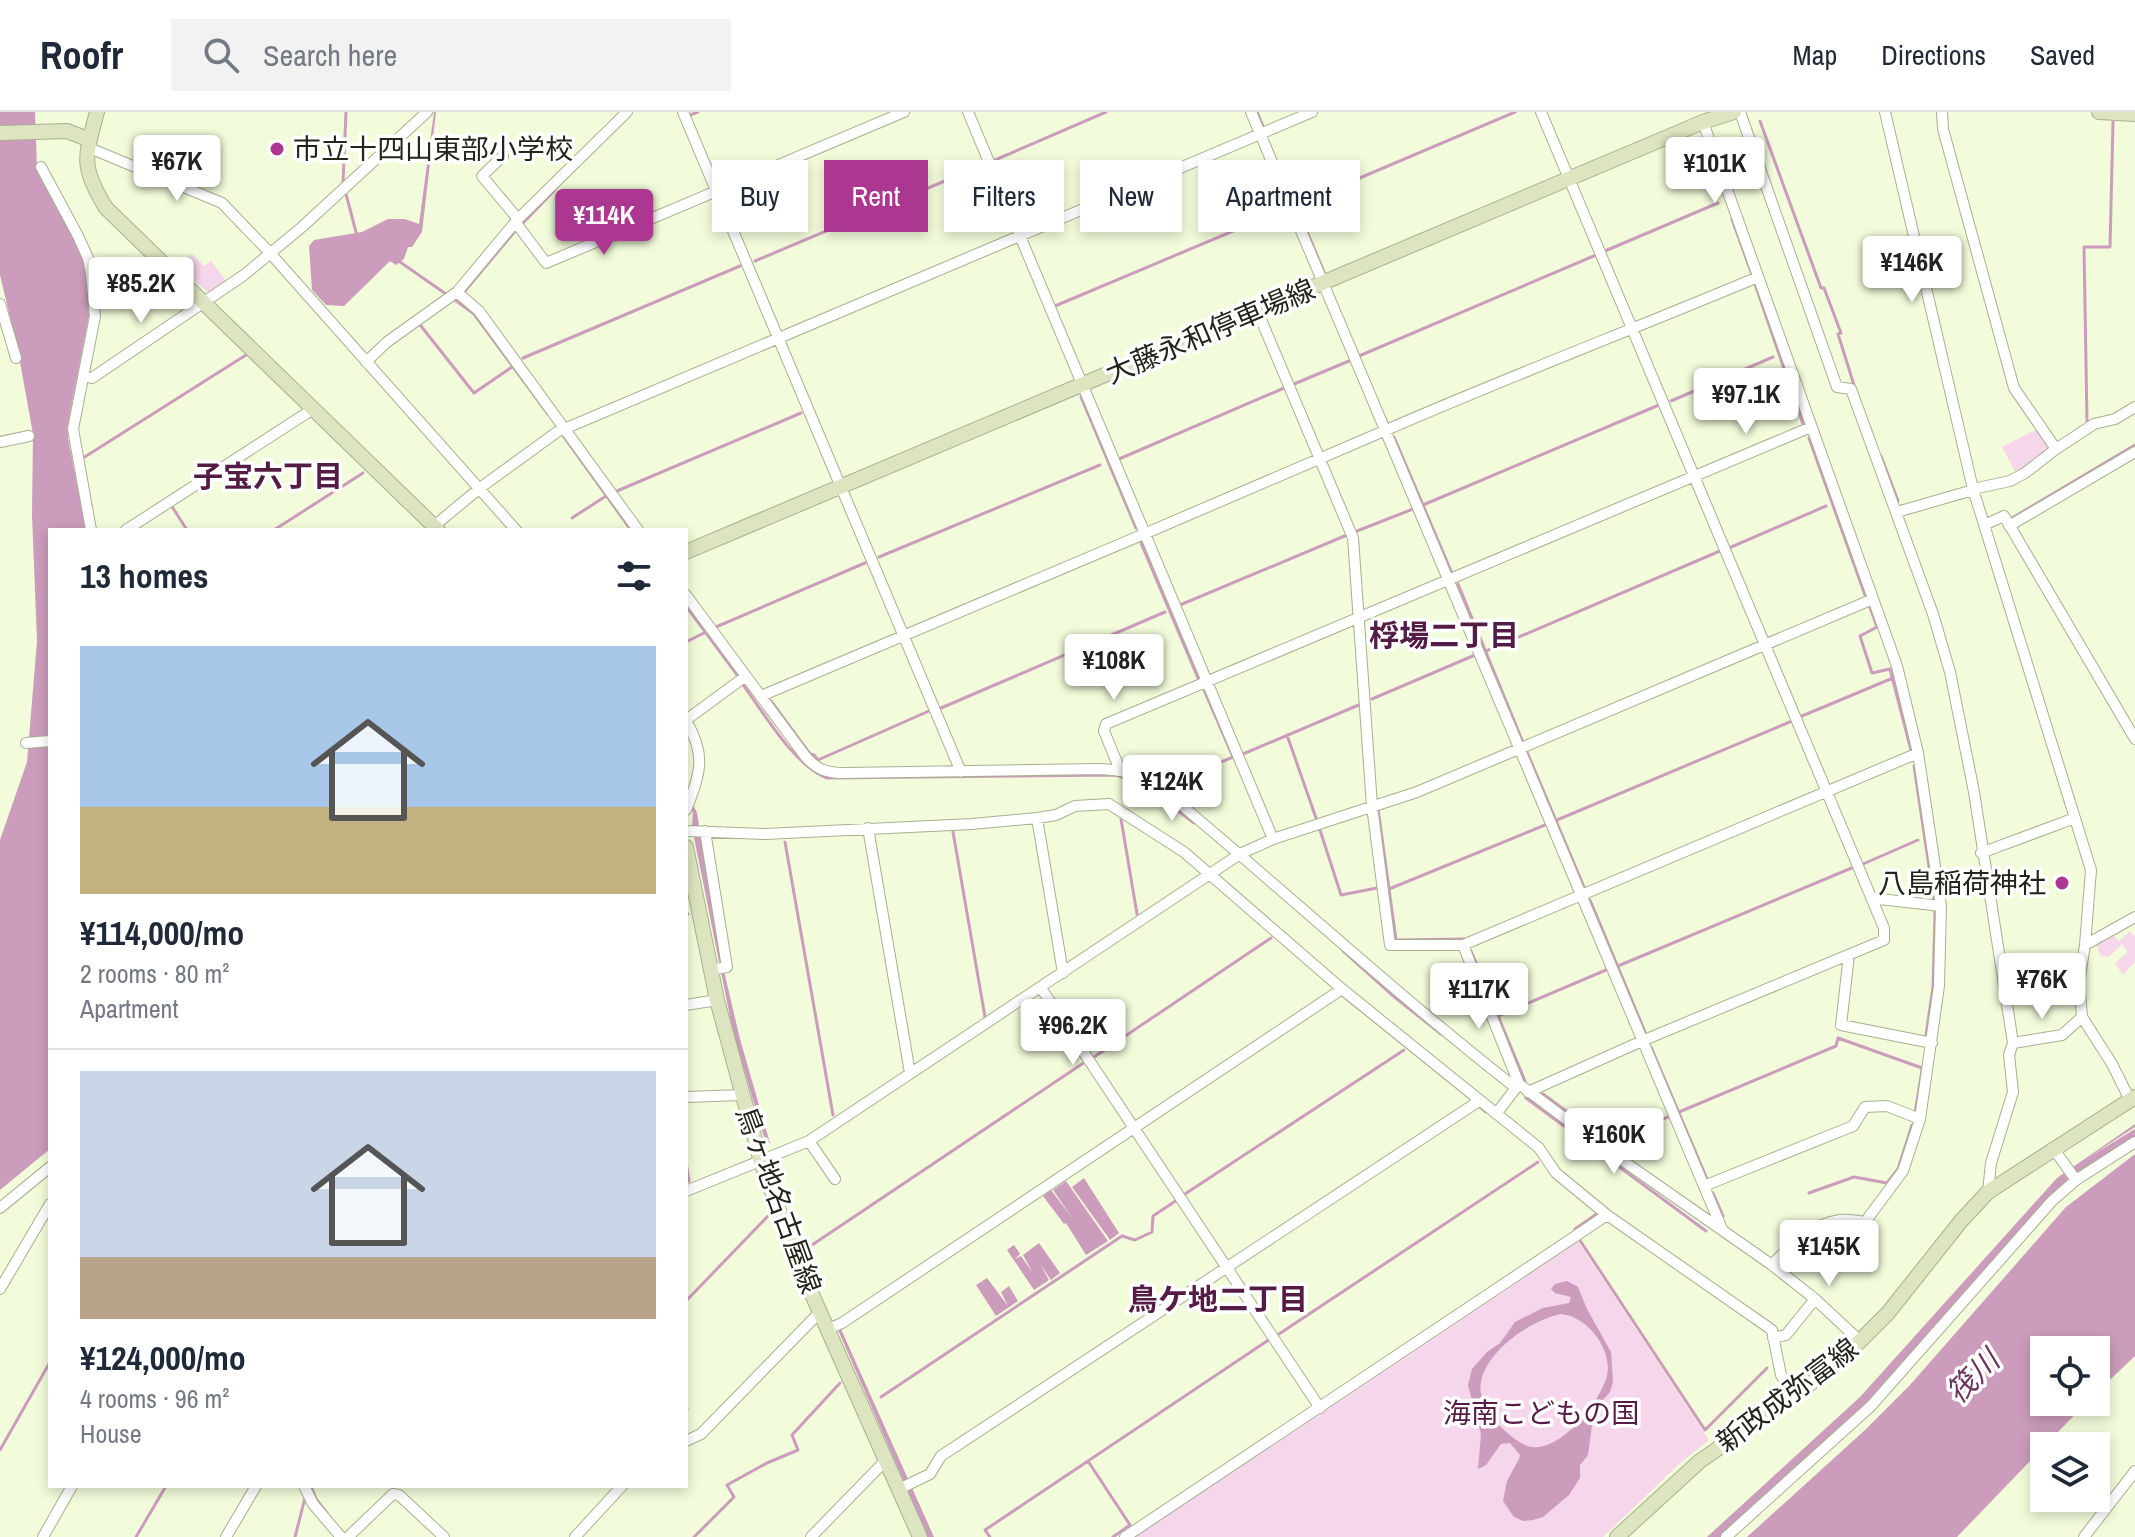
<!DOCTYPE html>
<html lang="en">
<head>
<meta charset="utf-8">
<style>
  body { margin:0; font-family:"Archivo Narrow","Noto Sans JP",sans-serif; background:#f2f2f3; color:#1f2937; height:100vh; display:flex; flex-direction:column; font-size:30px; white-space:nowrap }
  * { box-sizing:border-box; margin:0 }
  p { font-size:26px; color:#747a83 }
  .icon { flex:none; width:44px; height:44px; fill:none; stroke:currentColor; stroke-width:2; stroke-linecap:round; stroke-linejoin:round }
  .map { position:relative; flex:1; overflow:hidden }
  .drawer { position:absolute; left:48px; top:416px; width:640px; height:960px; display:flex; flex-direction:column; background:#fff; border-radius:0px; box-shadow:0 4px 12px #0003 }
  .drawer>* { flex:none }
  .top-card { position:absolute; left:712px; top:48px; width:760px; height:72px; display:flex; gap:16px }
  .fabs { position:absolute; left:2030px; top:1224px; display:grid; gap:16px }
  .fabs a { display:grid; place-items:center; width:80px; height:80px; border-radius:0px; background:#fff; box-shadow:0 4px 12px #0003; font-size:40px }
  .price { position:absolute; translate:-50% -68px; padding:0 18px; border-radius:8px; background:#fff; color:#222; font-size:26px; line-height:52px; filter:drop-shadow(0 2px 4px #0008) }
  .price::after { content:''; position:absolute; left:50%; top:48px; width:24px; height:18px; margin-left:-12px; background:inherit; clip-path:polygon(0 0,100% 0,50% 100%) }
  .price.active { background:#ac3790; color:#fff }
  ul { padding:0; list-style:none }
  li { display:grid; align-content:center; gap:16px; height:424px; padding:0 32px }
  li+li { border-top:2px solid #e0e1e3 }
  li span { display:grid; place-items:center; height:248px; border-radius:0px; color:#555 }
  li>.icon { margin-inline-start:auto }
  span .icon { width:144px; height:144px; fill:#fffc; stroke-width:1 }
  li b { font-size:34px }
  h2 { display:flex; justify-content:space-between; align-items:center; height:96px; padding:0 32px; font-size:34px }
  .pill { padding:0 28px; border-radius:0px; background:#fff; box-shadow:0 4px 12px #0003; font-size:28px; line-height:72px }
  .pill.active { background:#ac3790; color:#fff }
  header { display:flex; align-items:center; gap:48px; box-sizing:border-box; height:112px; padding:0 40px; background:#fff; border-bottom:2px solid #e0e1e3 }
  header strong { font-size:38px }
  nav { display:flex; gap:44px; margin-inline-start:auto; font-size:28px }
  .search { width:560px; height:72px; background:#f2f2f3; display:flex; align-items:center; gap:20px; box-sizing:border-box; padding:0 28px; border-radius:0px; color:#747a83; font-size:30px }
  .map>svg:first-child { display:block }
  .green { fill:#f5d6eb }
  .water { fill:#cb9cbb; fill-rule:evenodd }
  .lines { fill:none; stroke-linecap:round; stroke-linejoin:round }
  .stream { stroke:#cb9cbb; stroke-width:3 }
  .street-casing { stroke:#a7b091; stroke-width:12 }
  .secondary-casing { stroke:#a7b091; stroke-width:16 }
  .street { stroke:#fff; stroke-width:10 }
  .secondary { stroke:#dce4c0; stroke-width:14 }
  .poi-dot { fill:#ac3790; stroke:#fff; stroke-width:3 }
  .labels { text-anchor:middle; stroke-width:7; stroke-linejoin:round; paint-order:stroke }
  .poi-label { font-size:28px; fill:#22261a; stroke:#fff; text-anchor:start }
  .street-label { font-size:28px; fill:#22261a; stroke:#fff }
  .park-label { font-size:28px; fill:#551d46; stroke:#fff }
  .neighbourhood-label { font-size:30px; font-weight:bold; fill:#541b45; stroke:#fff }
  .water-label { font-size:30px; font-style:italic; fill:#6d335d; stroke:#fff }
</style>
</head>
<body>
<header>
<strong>Roofr</strong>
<div class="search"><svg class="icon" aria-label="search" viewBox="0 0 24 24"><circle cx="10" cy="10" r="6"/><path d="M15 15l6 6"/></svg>Search here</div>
<nav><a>Map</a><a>Directions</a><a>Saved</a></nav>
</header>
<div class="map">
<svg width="2135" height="1425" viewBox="0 0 2135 1425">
  <rect width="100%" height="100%" fill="#f2fcda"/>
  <path class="green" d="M 192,142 L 204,154 L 211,149 L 227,170 L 209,181 L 192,167 L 180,149 Z
    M 2039,316 L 2050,338 L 2016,361 L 2002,335 Z
    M 2130,819 L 2135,825 L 2135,849 L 2123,863 L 2115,851 L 2128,840 L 2122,832 L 2109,845 L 2101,844 L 2096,832 L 2113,823 L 2119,829 Z
    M 1577,1128 L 1709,1328 L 1678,1353 L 1603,1425 L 1134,1425 Z"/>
  <path class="water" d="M 0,0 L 35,0 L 37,55 L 76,129 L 86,155 L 89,204 L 69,306 L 68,326 L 86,418 L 50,418 L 50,1037 L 0,1078 L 0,728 L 27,650 L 37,529 L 32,403 L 33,322 L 18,239 L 0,163 Z
    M 434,0 L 436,0 L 422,120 L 412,135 L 408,135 L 404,147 L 396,153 L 390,149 L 344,194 L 326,193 L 312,178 L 309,134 L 314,128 L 362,120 L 388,107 L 405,107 L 419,112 Z
    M 686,678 L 697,701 L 724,859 L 740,927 L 770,1031 L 766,1032 L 733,920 L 692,715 L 693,701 L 686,686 Z
    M 2135,1012 L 2135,1015 L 2086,1047 L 2135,1017 L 2135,1024 L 2074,1064 L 1866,1292 L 1721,1425 L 1707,1425 L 1860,1285 L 2057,1066 Z
    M 2135,1042 L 2135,1244 L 2096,1281 L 2096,1238 L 2044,1238 L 2044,1290 L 2087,1290 L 1957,1425 L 1747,1425 L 1865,1318 L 1910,1273 L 2066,1095 Z
    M 1084,1066 L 1119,1121 L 1110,1128 L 1072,1075 Z
    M 1066,1069 L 1108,1129 L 1086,1143 L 1066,1111 L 1064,1112 L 1043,1084 L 1051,1078 L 1073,1107 L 1053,1078 Z
    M 1039,1131 L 1060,1161 L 1051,1168 L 1040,1152 L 1049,1168 L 1034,1178 L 1007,1138 L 1014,1133 L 1020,1142 L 1015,1147 L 1021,1144 L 1033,1161 L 1023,1143 Z
    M 987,1166 L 1008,1194 L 1001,1180 L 1009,1174 L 1018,1189 L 996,1204 L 976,1173 Z
    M 1567,1169 L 1578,1175 L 1587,1197 L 1611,1240 L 1613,1270 L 1610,1280 L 1594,1298 L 1588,1343 L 1580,1353 L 1580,1366 L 1569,1383 L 1543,1405 L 1533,1408 L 1523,1409 L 1514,1405 L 1503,1389 L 1507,1369 L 1519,1347 L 1520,1343 L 1510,1331 L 1501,1332 L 1486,1353 L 1478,1357 L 1481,1322 L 1468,1273 L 1472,1257 L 1487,1240 L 1500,1231 L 1515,1210 L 1543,1196 L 1569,1191 L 1571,1185 L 1555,1181 L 1551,1177 L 1555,1172 ZM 1561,1202 C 1587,1204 1613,1237 1607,1264 C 1599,1293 1554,1349 1523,1332 C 1504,1322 1476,1293 1481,1270 C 1487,1238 1531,1208 1561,1202 Z
    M 841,1217 L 934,1425 L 928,1425 L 838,1218 Z"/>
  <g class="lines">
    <path class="stream" d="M 1257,0 L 1263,14
      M 690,3 L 698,0
      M 1760,9 L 1821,176 L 1824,176 L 1841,221 L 1838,222 L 1854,273
      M 995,48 L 1106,0
      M 343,70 L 346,0
      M 346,82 L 357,124
      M 1296,93 L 1515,0
      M 1301,105 L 1324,160
      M 1732,107 L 1751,160
      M 523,111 L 554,79
      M 1605,139 L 1718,91
      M 755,149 L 978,55
      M 400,150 L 446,182
      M 1755,172 L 1803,312
      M 465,179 L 516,118
      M 455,188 L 474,202 L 548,302
      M 1055,194 L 1283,98
      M 421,214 L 474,281 L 512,255
      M 1359,244 L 1596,143
      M 523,246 L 740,154
      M 1294,272 L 1349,249
      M 1081,285 L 1136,416
      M 1671,289 L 1773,245
      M 2087,309 L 2084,135 L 2110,135 L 2113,10
      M 562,322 L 631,418
      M 1394,325 L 1451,459
      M 1809,326 L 1865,483
      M 1881,344 L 1898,389
      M 83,346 L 246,243
      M 1119,347 L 1284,276
      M 617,379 L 801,301
      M 171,393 L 187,418
      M 1423,393 L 1659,293
      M 572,406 L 606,384
      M 2012,406 L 2135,333
      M 274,418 L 363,361
      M 1357,419 L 1413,397
      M 1141,431 L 1198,566
      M 1729,436 L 1826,394
      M 879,445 L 1100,353
      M 1458,472 L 1522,628
      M 1180,493 L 1347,423
      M 1869,493 L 1877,515 L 1860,524 L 1872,561 L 1890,557 L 1911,638
      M 686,494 L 738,564
      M 716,515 L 865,451
      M 686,530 L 704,521
      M 1486,539 L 1720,439
      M 741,570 C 763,599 793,653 827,666 L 1117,663 L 1148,676 L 1194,711
      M 1372,587 L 1475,543
      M 771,589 L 810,642 L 814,643 L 818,648 L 929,599
      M 941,596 L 1165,500
      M 1802,604 L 1893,566
      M 1287,623 L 1316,706
      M 1527,640 L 1584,775
      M 1243,642 L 1361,592
      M 1914,654 L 1934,788
      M 1169,672 L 1233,645 L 1204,578
      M 1378,697 L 1396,828 L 1464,827
      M 1121,707 L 1137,802
      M 1557,708 L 1792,609
      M 1320,718 L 1341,783 L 1377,776
      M 953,720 L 985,905
      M 785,730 L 833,1003
      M 1863,752 L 1918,728
      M 1389,777 L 1545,713
      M 1590,788 L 1645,920
      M 686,802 L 688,802
      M 1343,839 L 1392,883 L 1441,922
      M 1471,839 L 1525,969
      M 1618,854 L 1854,755
      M 1342,883 L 1470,986
      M 1498,904 L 1606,858
      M 1926,923 L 1933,875 L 1935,799
      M 1651,935 L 1707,1067
      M 1094,945 L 1271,826
      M 1543,982 L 1607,1029 L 1668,1005
      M 1526,986 L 1706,1119
      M 1480,995 L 1486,1000
      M 1679,1000 L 1836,934 L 1838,926 L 1922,956
      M 1915,1001 L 1922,958
      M 686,1050 L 689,1069
      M 1713,1081 L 1723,1104
      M 1809,1081 L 1854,1065 L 1887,1071 L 1898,1057 L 1912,1013
      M 1185,1082 L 1404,938
      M 1575,1117 L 1598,1101
      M 1579,1127 L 1705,1318 L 1767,1256
      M 809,1135 L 1085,950
      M 686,1189 L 768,1104
      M 1279,1222 L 1538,1050
      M 881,1285 L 1122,1124 L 1135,1128 L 1152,1120 L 1153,1104 L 1177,1088
      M 686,1292 L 687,1297
      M 0,1338 L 50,1250
      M 1088,1349 L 1130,1413 L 1113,1425
      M 311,1374 L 316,1387 L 327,1401
      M 136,1425 L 166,1374
      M 295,1425 L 305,1386
      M 694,1425 L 734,1385 L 727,1373 L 767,1351 L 798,1338 L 792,1323 L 840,1271
      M 990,1425 L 985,1418 L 1270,1227"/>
    <g class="street-casing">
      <path id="street" d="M 683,0 L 961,660
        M 968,0 L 1273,727
        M 1251,0 L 1722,1117
        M 1740,0 L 1837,275 L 1851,277 L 1933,502 L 1950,560 L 1974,680 L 2013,931 L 2009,943 L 2013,980 L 1991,1051 L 1988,1080
        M 1885,0 L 1973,377 L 2091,758 L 2085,833 L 2079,870 L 2082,905 L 2112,952 L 2130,988
        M 1942,0 L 1943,17 L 2014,276 L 2056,337
        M 1703,10 L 1897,554 L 1918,641 L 1941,794 L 1939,874 L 1920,1007 L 1903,1059 L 1865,1110 C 1857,1109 1847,1107 1840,1108 C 1811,1112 1790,1133 1772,1153
        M 87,35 L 222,91 L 270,141 L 516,418
        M 503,44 L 482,64 L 518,107
        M 41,55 L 78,124 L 88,146 L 91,161 L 95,204 L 73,317 L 91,418
        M 516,111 L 546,151 L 904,0
        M 457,180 L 479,199 L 638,418
        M 0,192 L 16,246
        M 1257,198 L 1353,426 L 1372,694 L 1390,833 L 1463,833 L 1918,641
        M 366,250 L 387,230 L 457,180 L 518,107 L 627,0
        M 84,264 L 92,266 L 244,163 L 302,115 L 427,0
        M 0,330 L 29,324
        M 1973,377 L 2010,369 L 2025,361 L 2056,337 L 2094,312 L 2115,307 L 2135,295
        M 1897,400 L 1973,378
        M 1984,413 L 2004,404 L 2135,627
        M 434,414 L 480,376 L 557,320 L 1312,0
        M 2009,414 L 2135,340
        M 126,418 L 313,297
        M 686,483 L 805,644 C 817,658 827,661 845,661 L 1099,657 C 1120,658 1137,661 1155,671 C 1277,772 1392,879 1516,976
        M 761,584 C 969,496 1177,409 1384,319 C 1508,265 1634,217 1758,165
        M 686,608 L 746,564
        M 686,609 C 707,643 700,662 686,698
        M 26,631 L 50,629
        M 1120,658 L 1104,619 L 1106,612 L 1811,315
        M 1037,706 L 1063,861
        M 868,716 L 910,961
        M 686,719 L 765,722 L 972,712 L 1037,706 L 1056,703 L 1075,694 L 1109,692 L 1184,740 L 1342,877 L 1539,1036 L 1556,1061 L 1607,1103 L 1772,1218 L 1781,1263 L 1794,1284
        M 705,719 L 727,855 L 711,858
        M 1981,741 L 2075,706
        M 1871,786 L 1941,794
        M 1463,833 L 1519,972 L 1606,1037 L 1772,1153 L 1815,1187 L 1860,1229
        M 2085,833 L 2135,805
        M 1849,843 L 1841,913 L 1932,931
        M 1041,876 L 1320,1296
        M 686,893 L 717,888
        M 2013,931 L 2062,923 L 2082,905
        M 1528,980 L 1642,929 L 1884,828 L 1884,816 L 1541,0
        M 686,985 L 742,983
        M 1496,1002 L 1519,972
        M 809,1029 L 835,1067
        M 2053,1036 L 2076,1068
        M 1704,1074 L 1853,1014 L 1865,995 L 1887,994 L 1920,1007
        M 686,1079 L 809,1029 L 1240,742 L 1273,727 L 1417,680 L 1873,487
        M 0,1096 L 50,1055
        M 0,1177 L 50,1092
        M 828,1217 L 842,1211 L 1342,877
        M 1773,1226 L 1786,1223 L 1815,1187
        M 686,1329 L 701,1322 L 820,1200
        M 304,1374 L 313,1392 L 341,1425
        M 899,1377 L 930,1362 L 941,1344 L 1479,989
        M 43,1425 L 72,1374
        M 226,1425 L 256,1374
        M 348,1425 L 393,1382 L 399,1383 L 444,1425
        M 575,1425 L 622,1374
        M 811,1425 L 886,1348
        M 1125,1425 L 1607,1103
        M 1726,1425 L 1871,1294 L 2052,1089 L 2076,1068 L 2135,1030
        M 2084,1425 L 2135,1359"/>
    </g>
    <g class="secondary-casing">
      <path id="secondary" d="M 97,0 C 85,45 80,54 106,96 L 438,418
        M 2099,0 L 2135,2
        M 0,21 L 67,19 L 90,28
        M 686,440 L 1703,10 L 1734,0
        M 686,735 L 717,888 L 761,1050 L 802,1160 L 920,1425
        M 1617,1425 L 1700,1349 L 1794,1284 L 1828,1258 L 1860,1229 L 1888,1201 L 1961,1109 L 1988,1080 L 2135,985"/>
    </g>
    <use href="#street" class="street"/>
    <use href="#secondary" class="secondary"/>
  </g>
  <g class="poi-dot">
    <circle cx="277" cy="37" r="8"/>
    <circle cx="2062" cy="771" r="8"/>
  </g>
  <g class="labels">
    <g class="poi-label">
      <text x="293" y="47">市立十四山東部小学校</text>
      <text x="2046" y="781" text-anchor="end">八島稲荷神社</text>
    </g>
    <g class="street-label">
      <text transform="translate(1210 219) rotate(-23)" y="10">大藤永和停車場線</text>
      <text transform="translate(779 1088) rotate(70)" y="10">鳥ヶ地名古屋線</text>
      <text transform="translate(1787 1283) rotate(-37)" y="10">新政成弥富線</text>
    </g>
    <g class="park-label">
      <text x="1541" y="1311">海南こどもの国</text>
    </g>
    <g class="neighbourhood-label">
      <text x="268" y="375">子宝六丁目</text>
      <text x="1444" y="534">桴場二丁目</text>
      <text x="1218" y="1198">鳥ケ地二丁目</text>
    </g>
    <g class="water-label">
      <text transform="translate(1973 1265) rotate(-45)" y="10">筏川</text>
    </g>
  </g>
</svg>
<div class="fabs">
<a><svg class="icon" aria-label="locate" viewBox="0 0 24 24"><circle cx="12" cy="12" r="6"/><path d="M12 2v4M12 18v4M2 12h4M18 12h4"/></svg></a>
<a><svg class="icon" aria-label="layers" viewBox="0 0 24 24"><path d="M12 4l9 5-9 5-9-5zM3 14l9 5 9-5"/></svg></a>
</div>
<b class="price" style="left:177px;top:91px">¥67K</b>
<b class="price" style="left:1715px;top:93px">¥101K</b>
<b class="price active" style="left:604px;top:145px">¥114K</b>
<b class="price" style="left:1912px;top:192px">¥146K</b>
<b class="price" style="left:141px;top:213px">¥85.2K</b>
<b class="price" style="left:1746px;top:324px">¥97.1K</b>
<b class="price" style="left:1114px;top:590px">¥108K</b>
<b class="price" style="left:1172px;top:711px">¥124K</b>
<b class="price" style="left:2042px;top:909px">¥76K</b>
<b class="price" style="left:1479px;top:919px">¥117K</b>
<b class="price" style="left:1073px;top:955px">¥96.2K</b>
<b class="price" style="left:1614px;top:1064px">¥160K</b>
<b class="price" style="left:1829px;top:1176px">¥145K</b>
<div class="top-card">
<a class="pill">Buy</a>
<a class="pill active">Rent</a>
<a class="pill">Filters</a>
<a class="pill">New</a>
<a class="pill">Apartment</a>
</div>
<section class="drawer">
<h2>13 homes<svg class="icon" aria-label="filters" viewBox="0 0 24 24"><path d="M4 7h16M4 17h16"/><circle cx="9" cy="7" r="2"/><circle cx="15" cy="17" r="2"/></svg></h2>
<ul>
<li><span style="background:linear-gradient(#a9c7e8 65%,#c2b280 0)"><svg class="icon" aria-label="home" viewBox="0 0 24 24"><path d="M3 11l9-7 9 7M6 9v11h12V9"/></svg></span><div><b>¥114,000/mo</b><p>2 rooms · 80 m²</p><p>Apartment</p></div></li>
<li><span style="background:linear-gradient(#c9d6e8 75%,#b9a48a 0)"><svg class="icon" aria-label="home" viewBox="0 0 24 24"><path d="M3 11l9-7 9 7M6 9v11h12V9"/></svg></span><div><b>¥124,000/mo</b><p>4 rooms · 96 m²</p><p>House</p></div></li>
</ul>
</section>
</div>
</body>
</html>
